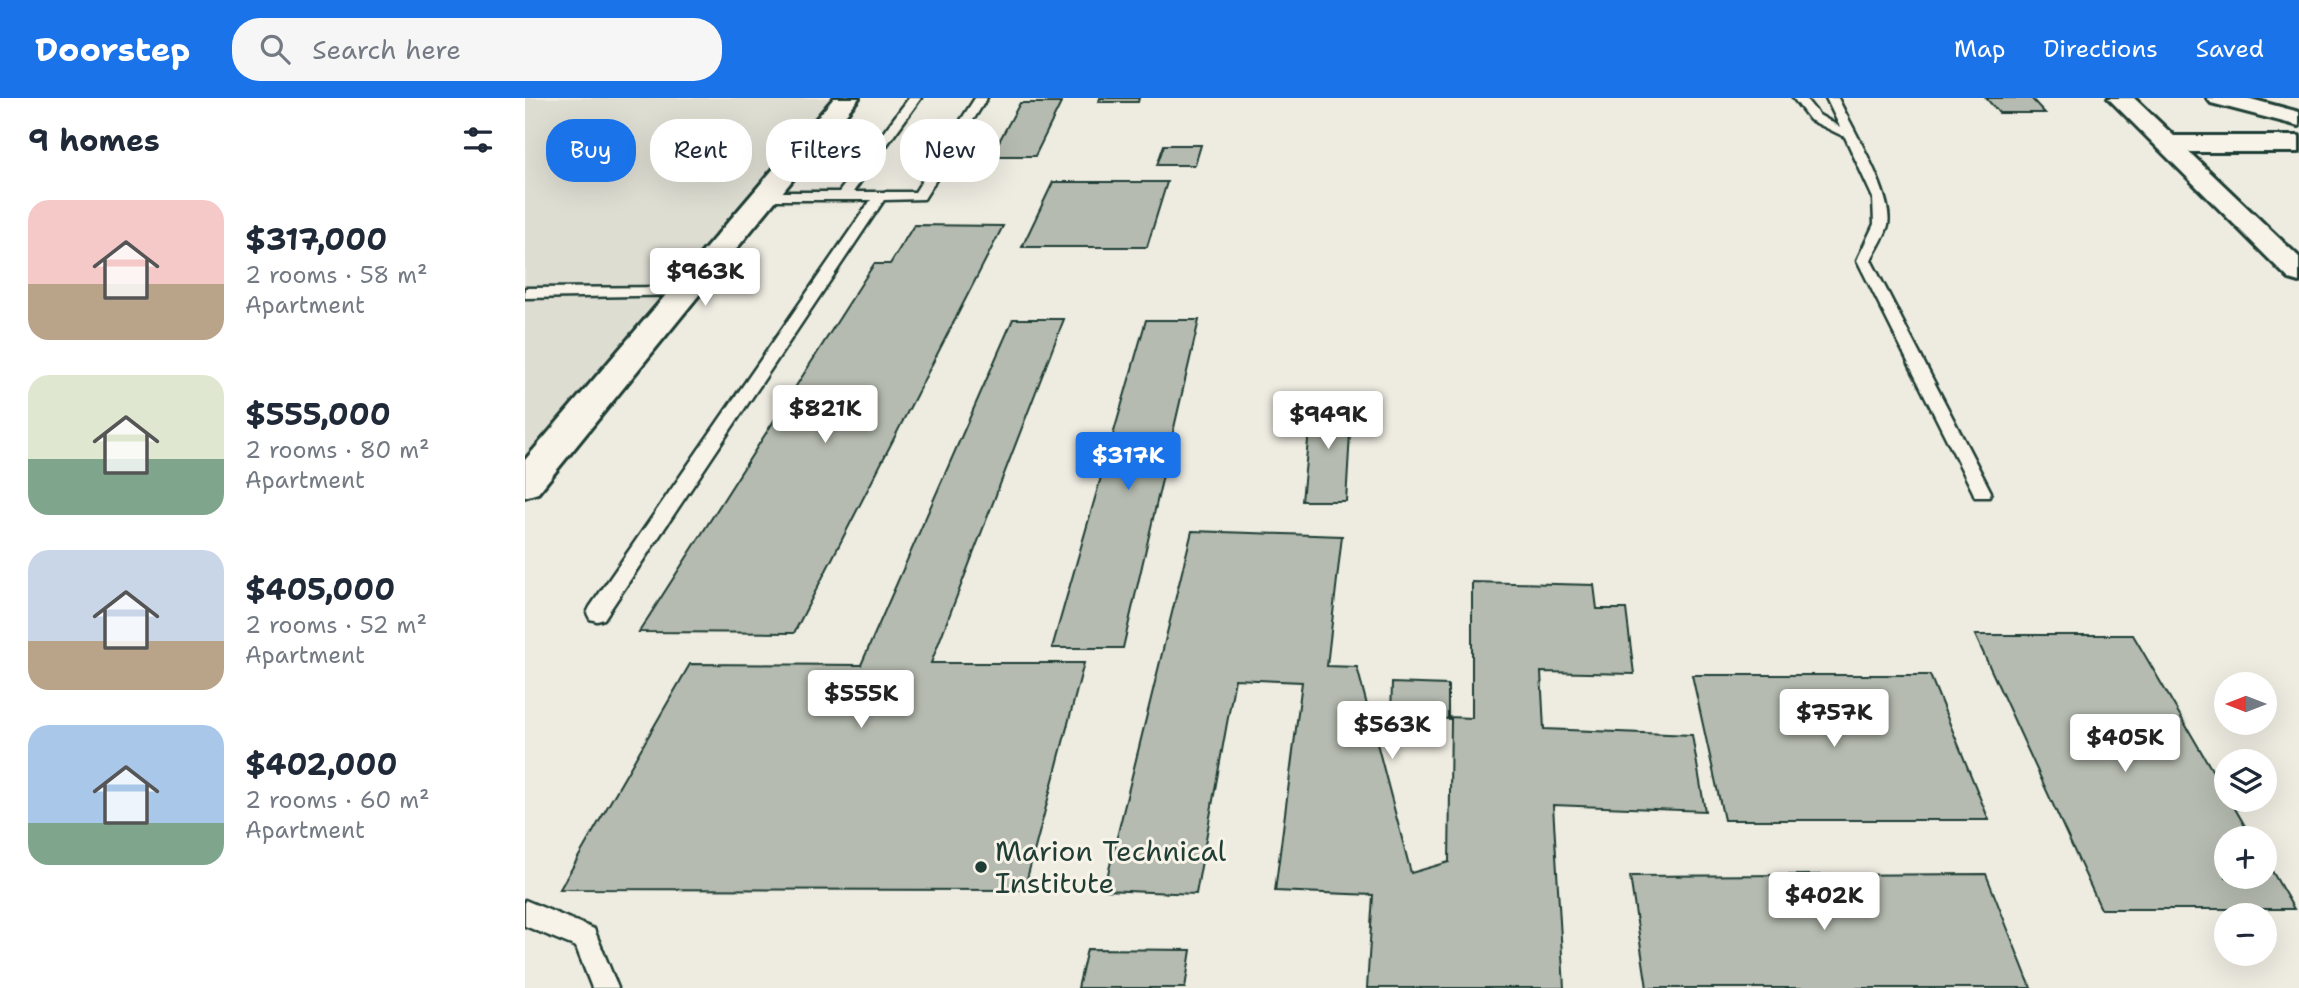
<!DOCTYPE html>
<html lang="en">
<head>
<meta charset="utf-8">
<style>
  body { margin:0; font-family:"Shantell Sans",sans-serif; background:#f6f6f7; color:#1f2937; height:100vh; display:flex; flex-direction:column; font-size:26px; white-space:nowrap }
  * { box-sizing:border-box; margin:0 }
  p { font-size:23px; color:#747a83 }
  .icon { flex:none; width:38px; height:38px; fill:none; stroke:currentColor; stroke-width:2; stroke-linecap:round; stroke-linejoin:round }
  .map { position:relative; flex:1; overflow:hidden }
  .drawer { display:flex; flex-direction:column; background:#fff; width:525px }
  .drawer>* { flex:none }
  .guide { position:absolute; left:21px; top:21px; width:665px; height:63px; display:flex; gap:14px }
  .needle { width:46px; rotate:270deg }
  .controls { position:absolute; left:1689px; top:574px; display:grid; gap:14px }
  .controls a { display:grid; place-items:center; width:63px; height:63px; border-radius:50%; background:#fff; box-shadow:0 7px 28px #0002; font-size:35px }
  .price { position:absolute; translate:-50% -60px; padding:0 16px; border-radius:7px; background:#fff; color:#222; font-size:23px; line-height:46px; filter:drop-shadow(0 2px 4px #0008) }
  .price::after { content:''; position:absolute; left:50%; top:42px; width:21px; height:16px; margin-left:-10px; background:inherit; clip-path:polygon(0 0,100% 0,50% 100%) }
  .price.active { background:#1a73e8; color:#fff }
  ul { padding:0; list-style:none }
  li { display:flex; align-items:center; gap:21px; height:175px; padding:0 28px }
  li span { display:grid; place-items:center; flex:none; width:196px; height:140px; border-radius:21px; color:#555 }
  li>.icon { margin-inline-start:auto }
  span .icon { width:84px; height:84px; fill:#fffc; stroke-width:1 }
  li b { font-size:30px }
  h2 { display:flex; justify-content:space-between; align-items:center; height:84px; padding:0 28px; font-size:30px }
  .chip { padding:0 24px; border-radius:28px; background:#fff; box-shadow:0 7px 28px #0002; font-size:24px; line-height:63px }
  .chip.active { background:#1a73e8; color:#fff }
  header { display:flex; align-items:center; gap:42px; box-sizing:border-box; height:98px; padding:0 35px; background:#1a73e8; color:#fff }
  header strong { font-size:33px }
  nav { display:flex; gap:38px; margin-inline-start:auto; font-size:24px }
  .search { width:490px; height:63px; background:#f6f6f7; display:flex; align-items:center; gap:18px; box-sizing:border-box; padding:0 24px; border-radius:28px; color:#747a83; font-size:26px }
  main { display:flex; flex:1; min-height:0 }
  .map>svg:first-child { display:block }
  .built { fill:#ddddd2 }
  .building { fill:#b5bbb0; stroke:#1f3d34; stroke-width:2 }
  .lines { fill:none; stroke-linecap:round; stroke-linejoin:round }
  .lane-casing { stroke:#1f3d34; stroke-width:5 }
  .secondary-casing { stroke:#1f3d34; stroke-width:6 }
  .lane { fill:#f7f3e8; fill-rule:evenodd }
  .secondary { fill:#f7f3e8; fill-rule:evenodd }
  .poi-dot { fill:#1f3d34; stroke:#f7f3e8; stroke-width:2.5 }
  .labels { text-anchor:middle; stroke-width:6; stroke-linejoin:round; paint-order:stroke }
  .near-poi-label { font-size:28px; fill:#1f3d34; stroke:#f7f3e8; text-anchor:start }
</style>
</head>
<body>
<header>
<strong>Doorstep</strong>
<div class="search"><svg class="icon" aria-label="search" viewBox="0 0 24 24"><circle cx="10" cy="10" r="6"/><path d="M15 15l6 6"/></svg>Search here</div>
<nav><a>Map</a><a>Directions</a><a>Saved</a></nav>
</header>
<main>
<section class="drawer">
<h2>9 homes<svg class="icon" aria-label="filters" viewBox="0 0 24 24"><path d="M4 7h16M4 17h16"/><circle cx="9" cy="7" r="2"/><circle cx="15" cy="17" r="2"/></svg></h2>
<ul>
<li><span style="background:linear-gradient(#f6c9c9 60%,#b9a48a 0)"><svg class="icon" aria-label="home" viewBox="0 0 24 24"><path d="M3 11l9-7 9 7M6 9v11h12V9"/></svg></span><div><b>$317,000</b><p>2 rooms · 58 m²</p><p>Apartment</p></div></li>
<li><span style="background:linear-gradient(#dfe7d0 60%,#7fa58c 0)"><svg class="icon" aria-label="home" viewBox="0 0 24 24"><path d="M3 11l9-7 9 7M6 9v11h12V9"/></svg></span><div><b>$555,000</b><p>2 rooms · 80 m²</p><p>Apartment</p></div></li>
<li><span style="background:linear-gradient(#c9d6e8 65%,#b9a48a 0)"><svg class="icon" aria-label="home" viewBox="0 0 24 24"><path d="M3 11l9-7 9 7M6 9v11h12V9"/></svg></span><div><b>$405,000</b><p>2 rooms · 52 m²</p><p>Apartment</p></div></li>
<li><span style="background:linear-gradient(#a9c7e8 70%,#7fa58c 0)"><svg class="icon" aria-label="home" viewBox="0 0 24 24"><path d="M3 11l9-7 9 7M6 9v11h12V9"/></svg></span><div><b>$402,000</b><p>2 rooms · 60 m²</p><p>Apartment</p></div></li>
</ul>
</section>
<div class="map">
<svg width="1774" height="890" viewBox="0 0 1774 890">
  <rect width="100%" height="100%" fill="#eeece1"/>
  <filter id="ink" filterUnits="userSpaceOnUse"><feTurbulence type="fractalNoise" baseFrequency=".0143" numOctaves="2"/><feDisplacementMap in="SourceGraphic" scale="14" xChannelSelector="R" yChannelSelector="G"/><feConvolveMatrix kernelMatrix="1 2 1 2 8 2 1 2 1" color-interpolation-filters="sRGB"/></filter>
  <g filter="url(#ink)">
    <path class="built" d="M 0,0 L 308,0 L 0,361 Z"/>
    <path class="building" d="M 575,0 L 614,0 L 613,4 L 574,4 Z
      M 1461,0 L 1506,0 L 1520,15 L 1474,15 Z
      M 495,5 L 536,5 L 510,58 L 466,58 Z
      M 639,47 L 676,47 L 670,67 L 632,67 Z
      M 528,84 L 642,84 L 622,149 L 497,149 Z
      M 389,127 L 478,128 L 269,535 L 114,534 L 349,166 L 365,166 Z
      M 488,221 L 539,221 L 406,565 L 559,565 L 499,792 L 35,791 L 165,566 L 336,567 Z
      M 621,222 L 674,222 L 598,550 L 527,550 Z
      M 787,302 L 827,302 L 821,403 L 777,403 Z
      M 667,433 L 817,438 L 802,568 L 832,569 L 886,775 L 924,764 L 926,621 L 866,618 L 867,585 L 923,587 L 923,619 L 947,620 L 947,484 L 1069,487 L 1072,511 L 1101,511 L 1109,576 L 1016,574 L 1019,631 L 1167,637 L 1180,713 L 1028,707 L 1039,890 L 842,890 L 848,797 L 750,793 L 777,584 L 710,581 L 671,796 L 579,792 Z
      M 1450,537 L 1608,537 L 1701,696 L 1701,702 L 1705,702 L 1727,740 L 1701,740 L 1701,779 L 1740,779 L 1740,761 L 1769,811 L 1576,811 Z
      M 1167,577 L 1405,577 L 1464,722 L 1199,722 Z
      M 1461,776 L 1506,890 L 1122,890 L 1105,778 Z
      M 562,851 L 666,852 L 660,890 L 553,890 Z"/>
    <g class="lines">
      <g class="lane-casing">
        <path id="lane" d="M 384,0 L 396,0 L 328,94 L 390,94 L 450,0 L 462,0 L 399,101 L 359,102 L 79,521 L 72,523 L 65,521 L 62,515 L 65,509 L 346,102 L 240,102 L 233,98 L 240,94 L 314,94 Z
          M 1268,0 L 1280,0 L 1294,17 L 1315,29 L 1301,0 L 1313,0 C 1326,28 1369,98 1363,127 C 1360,139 1351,151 1346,162 L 1466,394 L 1464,399 L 1450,399 L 1448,394 L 1332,162 L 1349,126 L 1348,100 L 1320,39 L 1285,22 Z
          M 160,189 L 165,191 L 168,194 L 165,197 L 0,200 L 0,190 Z
          M 0,802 L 69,831 L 93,890 L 67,890 L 51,849 L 0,828 Z"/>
      </g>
      <g class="secondary-casing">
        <path id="secondary" d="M 309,0 L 334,0 L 13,395 L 0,399 L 0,362 Z
          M 1583,0 L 1609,0 L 1649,38 L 1774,38 L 1774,54 L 1664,54 L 1774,159 L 1774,184 L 1764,181 Z
          M 1682,0 L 1722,0 L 1774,14 L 1774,28 L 1686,5 Z"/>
      </g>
      <use href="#lane" class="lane"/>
      <use href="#secondary" class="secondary"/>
    </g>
  </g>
  <circle class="poi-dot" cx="456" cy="769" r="7"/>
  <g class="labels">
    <g class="near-poi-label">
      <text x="470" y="763">Marion Technical<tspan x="470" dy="32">Institute</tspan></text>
    </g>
  </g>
</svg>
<div class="controls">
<a><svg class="needle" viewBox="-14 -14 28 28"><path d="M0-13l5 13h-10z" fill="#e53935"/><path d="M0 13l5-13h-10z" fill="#747a83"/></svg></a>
<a><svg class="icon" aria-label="layers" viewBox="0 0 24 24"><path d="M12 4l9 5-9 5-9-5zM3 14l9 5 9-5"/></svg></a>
<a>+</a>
<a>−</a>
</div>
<b class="price" style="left:180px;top:210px">$963K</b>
<b class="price" style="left:300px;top:347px">$821K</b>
<b class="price" style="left:803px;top:353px">$949K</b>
<b class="price active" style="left:603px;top:394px">$317K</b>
<b class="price" style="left:336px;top:632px">$555K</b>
<b class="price" style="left:1309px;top:651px">$757K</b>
<b class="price" style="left:867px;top:663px">$563K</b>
<b class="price" style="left:1600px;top:676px">$405K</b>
<b class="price" style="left:1299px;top:834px">$402K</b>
<div class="guide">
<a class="chip active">Buy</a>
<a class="chip">Rent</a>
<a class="chip">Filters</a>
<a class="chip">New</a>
</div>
</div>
</main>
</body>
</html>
